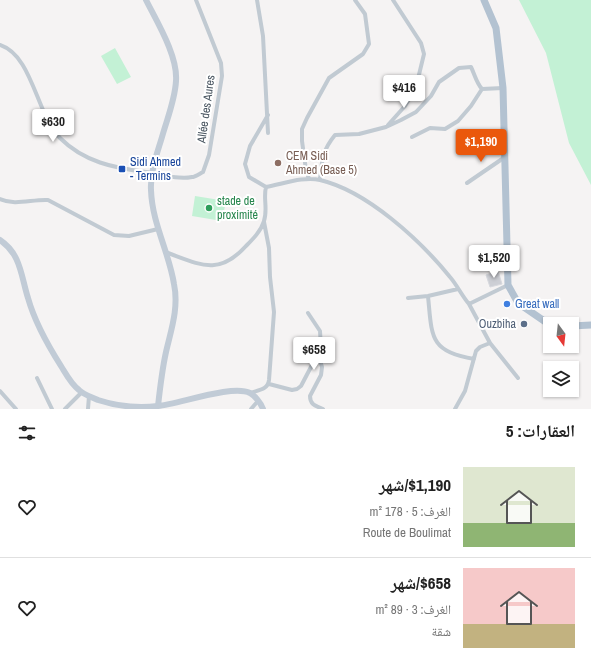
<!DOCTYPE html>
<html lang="ar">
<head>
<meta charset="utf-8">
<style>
  body { margin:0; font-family:"Archivo Narrow","Noto Naskh Arabic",sans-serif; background:#f6f6f6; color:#222; direction:rtl; height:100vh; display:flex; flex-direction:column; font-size:15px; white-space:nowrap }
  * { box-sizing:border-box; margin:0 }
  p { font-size:13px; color:#767676 }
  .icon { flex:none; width:22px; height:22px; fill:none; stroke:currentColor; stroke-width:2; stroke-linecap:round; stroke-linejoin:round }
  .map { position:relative; height:409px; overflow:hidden; direction:ltr }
  .sheet { display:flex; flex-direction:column; background:#fff; flex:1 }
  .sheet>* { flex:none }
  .needle { width:26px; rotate:165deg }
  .tools { position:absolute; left:543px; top:317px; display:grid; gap:8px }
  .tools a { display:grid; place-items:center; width:36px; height:36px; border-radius:0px; background:#fff; box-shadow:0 1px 3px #0004; font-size:20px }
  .price { position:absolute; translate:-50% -34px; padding:0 9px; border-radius:4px; background:#fff; color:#222; font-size:13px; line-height:26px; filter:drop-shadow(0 1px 2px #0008) }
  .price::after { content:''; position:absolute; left:50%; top:24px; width:12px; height:9px; margin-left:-6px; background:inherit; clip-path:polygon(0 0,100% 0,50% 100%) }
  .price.on { background:#ea580c; color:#fff }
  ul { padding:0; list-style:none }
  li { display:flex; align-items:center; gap:12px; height:100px; padding:0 16px }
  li+li { border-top:1px solid #e0e0e0 }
  li span { display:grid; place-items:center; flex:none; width:112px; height:80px; border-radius:0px; color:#555 }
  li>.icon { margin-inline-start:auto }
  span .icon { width:48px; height:48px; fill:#fffc; stroke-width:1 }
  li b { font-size:17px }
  h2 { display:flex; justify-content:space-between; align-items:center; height:48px; padding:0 16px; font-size:17px }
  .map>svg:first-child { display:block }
  .green { fill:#c3f1d5 }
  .building { fill:#cdcfd5; stroke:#d7d9de }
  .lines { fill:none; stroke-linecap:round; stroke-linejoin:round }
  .street { stroke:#c1cad2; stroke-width:4 }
  .secondary { stroke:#c1cbd6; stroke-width:6 }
  .primary { stroke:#b3c2d1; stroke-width:7 }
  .education-dot { fill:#8d6e63; stroke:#fff; stroke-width:1.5 }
  .transit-dot { fill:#1a4fb4; stroke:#fff; stroke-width:1.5 }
  .leisure-dot { fill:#2e9e5b; stroke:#fff; stroke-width:1.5 }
  .shop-dot { fill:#3f7fe0; stroke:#fff; stroke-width:1.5 }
  .service-dot { fill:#5c6f8a; stroke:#fff; stroke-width:1.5 }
  .labels { text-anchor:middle; stroke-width:4; stroke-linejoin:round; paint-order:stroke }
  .street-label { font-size:12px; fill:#4a5661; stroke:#fff }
  .education-label { font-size:12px; fill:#785e54; stroke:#fff; text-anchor:start }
  .transit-label { font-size:12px; fill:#164399; stroke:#fff; text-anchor:start }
  .leisure-label { font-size:12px; fill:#27864d; stroke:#fff; text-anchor:start }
  .shop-label { font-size:12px; fill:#366cbe; stroke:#fff; text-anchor:start }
  .service-label { font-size:12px; fill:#4e5e75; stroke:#fff; text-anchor:end }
</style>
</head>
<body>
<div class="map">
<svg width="591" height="409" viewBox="0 0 591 409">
  <rect width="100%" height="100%" fill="#f5f3f3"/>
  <path class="green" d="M 519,0 L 591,0 L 591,185 L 569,143 L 546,53 Z
    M 115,48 L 131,77 L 117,84 L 101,56 Z
    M 195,196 L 226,201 L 222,221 L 192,216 Z"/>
  <path class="building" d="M 498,271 L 502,284 L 490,287 L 486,275 Z"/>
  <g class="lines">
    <path class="street" d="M 257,0 L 263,36 L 268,133
      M 0,45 C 33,56 36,114 60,138 C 84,162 114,168 146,172 C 160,174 177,180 192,177 C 195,177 199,174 203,172 L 209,155 L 222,76 L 221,63 L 196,0
      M 268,115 L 250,146 L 245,164 L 249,177 L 266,187 C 283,184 304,176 320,180 C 367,191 420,240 450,277 C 457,285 462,296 469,304 L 508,285
      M 388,125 L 405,106 L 416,87 L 424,54 L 421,43 L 393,0
      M 412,137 L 430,128 L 445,129 L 458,121 L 471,106 L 482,89
      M 309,179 L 306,170 L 302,141 L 302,129 L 307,118 L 329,78 L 363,54 L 369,44 L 365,14 L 355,0
      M 320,180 C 322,160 322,151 335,135 L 359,134 L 386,127 L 401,120 L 416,112 L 431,96 L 439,82 L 459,68 L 471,67 C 475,75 476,82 482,89 L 503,88
      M 467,183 L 505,157
      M 0,199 C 15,206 32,199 48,200 L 114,235 L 129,236 L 158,229
      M 165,252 C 199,264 218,277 246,246 C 253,239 261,231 264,221 C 268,209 263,198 266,187
      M 428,296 C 432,336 429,352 474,359
      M 408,298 L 428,296 L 458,289
      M 469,304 L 490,343 L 518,378
      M 308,313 L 320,331 L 321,348 L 320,360 L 322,367 L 321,375 L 310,396 C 310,405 316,406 323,409
      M 37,378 L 52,409
      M 269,384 L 292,390 L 297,389 L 301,386 L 312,365 L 320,360
      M 0,391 L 16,409
      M 250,393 C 258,390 268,390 269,380 L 274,312 L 270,277 L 269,248 L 264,222
      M 65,409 L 82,392
      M 88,409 L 89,396
      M 251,409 L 258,401
      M 455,409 L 465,391 L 476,351 L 480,347 L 490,343"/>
    <path class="secondary" d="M 146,0 C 157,22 178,56 176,81 C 175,100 167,119 162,137 C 157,154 150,172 151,190 C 152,223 169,252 174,284 C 179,308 171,330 166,352 C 162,370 160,388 158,406
      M 0,240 C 21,254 21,276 28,298 C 35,323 47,344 61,366 C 66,374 71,384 79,390 C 84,395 92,397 98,400 C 116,406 139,408 158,406 C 179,404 233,384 250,393 C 255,396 261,403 263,409"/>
    <path class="primary" d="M 484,0 L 496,28 L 503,88 L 508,285 L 518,303 L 550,325
      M 572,326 L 591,325"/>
  </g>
  <circle class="education-dot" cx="278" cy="163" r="4"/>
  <rect class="transit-dot" x="118" y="165" width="8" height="8" rx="2"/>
  <circle class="leisure-dot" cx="209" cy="208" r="4"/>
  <circle class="shop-dot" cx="507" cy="304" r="4"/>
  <circle class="service-dot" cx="524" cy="324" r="4"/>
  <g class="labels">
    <g class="street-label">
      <text transform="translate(206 109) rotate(-82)" y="4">Allée des Aures</text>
    </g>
    <g class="education-label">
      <text x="286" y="160">CEM Sidi<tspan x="286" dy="14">Ahmed (Base 5)</tspan></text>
    </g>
    <g class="transit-label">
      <text x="130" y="166">Sidi Ahmed<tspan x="130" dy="14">- Termins</tspan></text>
    </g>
    <g class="leisure-label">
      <text x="217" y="205">stade de<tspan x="217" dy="14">proximité</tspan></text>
    </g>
    <g class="shop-label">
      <text x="515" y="308">Great wall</text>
    </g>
    <g class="service-label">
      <text x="516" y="328">Ouzbiha</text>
    </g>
  </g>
</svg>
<div class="tools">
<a><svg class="needle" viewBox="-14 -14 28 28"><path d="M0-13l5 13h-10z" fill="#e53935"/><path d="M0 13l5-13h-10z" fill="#767676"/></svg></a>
<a><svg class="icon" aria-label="layers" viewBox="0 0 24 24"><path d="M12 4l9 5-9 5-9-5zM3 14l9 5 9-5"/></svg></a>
</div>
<b class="price" style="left:404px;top:109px">$416</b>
<b class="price" style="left:53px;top:143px">$630</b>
<b class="price on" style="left:481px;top:163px">$1,190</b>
<b class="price" style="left:494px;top:279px">$1,520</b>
<b class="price" style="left:314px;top:371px">$658</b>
</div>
<section class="sheet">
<h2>العقارات: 5<svg class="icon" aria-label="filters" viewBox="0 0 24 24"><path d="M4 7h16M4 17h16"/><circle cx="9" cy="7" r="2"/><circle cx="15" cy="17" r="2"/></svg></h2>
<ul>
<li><span style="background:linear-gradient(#dfe7d0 70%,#8fb573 0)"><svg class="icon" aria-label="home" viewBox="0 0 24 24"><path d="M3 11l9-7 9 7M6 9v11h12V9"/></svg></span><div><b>$1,190/شهر</b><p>الغرف: 5 · 178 m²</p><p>Route de Boulimat</p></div><svg class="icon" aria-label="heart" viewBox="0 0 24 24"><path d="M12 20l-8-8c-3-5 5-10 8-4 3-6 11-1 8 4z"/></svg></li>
<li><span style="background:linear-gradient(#f6c9c9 70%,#c2b280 0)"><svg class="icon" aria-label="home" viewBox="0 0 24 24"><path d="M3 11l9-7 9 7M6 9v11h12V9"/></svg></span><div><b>$658/شهر</b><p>الغرف: 3 · 89 m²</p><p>شقة</p></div><svg class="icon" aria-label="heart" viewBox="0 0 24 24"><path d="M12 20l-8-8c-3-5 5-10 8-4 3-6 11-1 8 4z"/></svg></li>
</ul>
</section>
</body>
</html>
